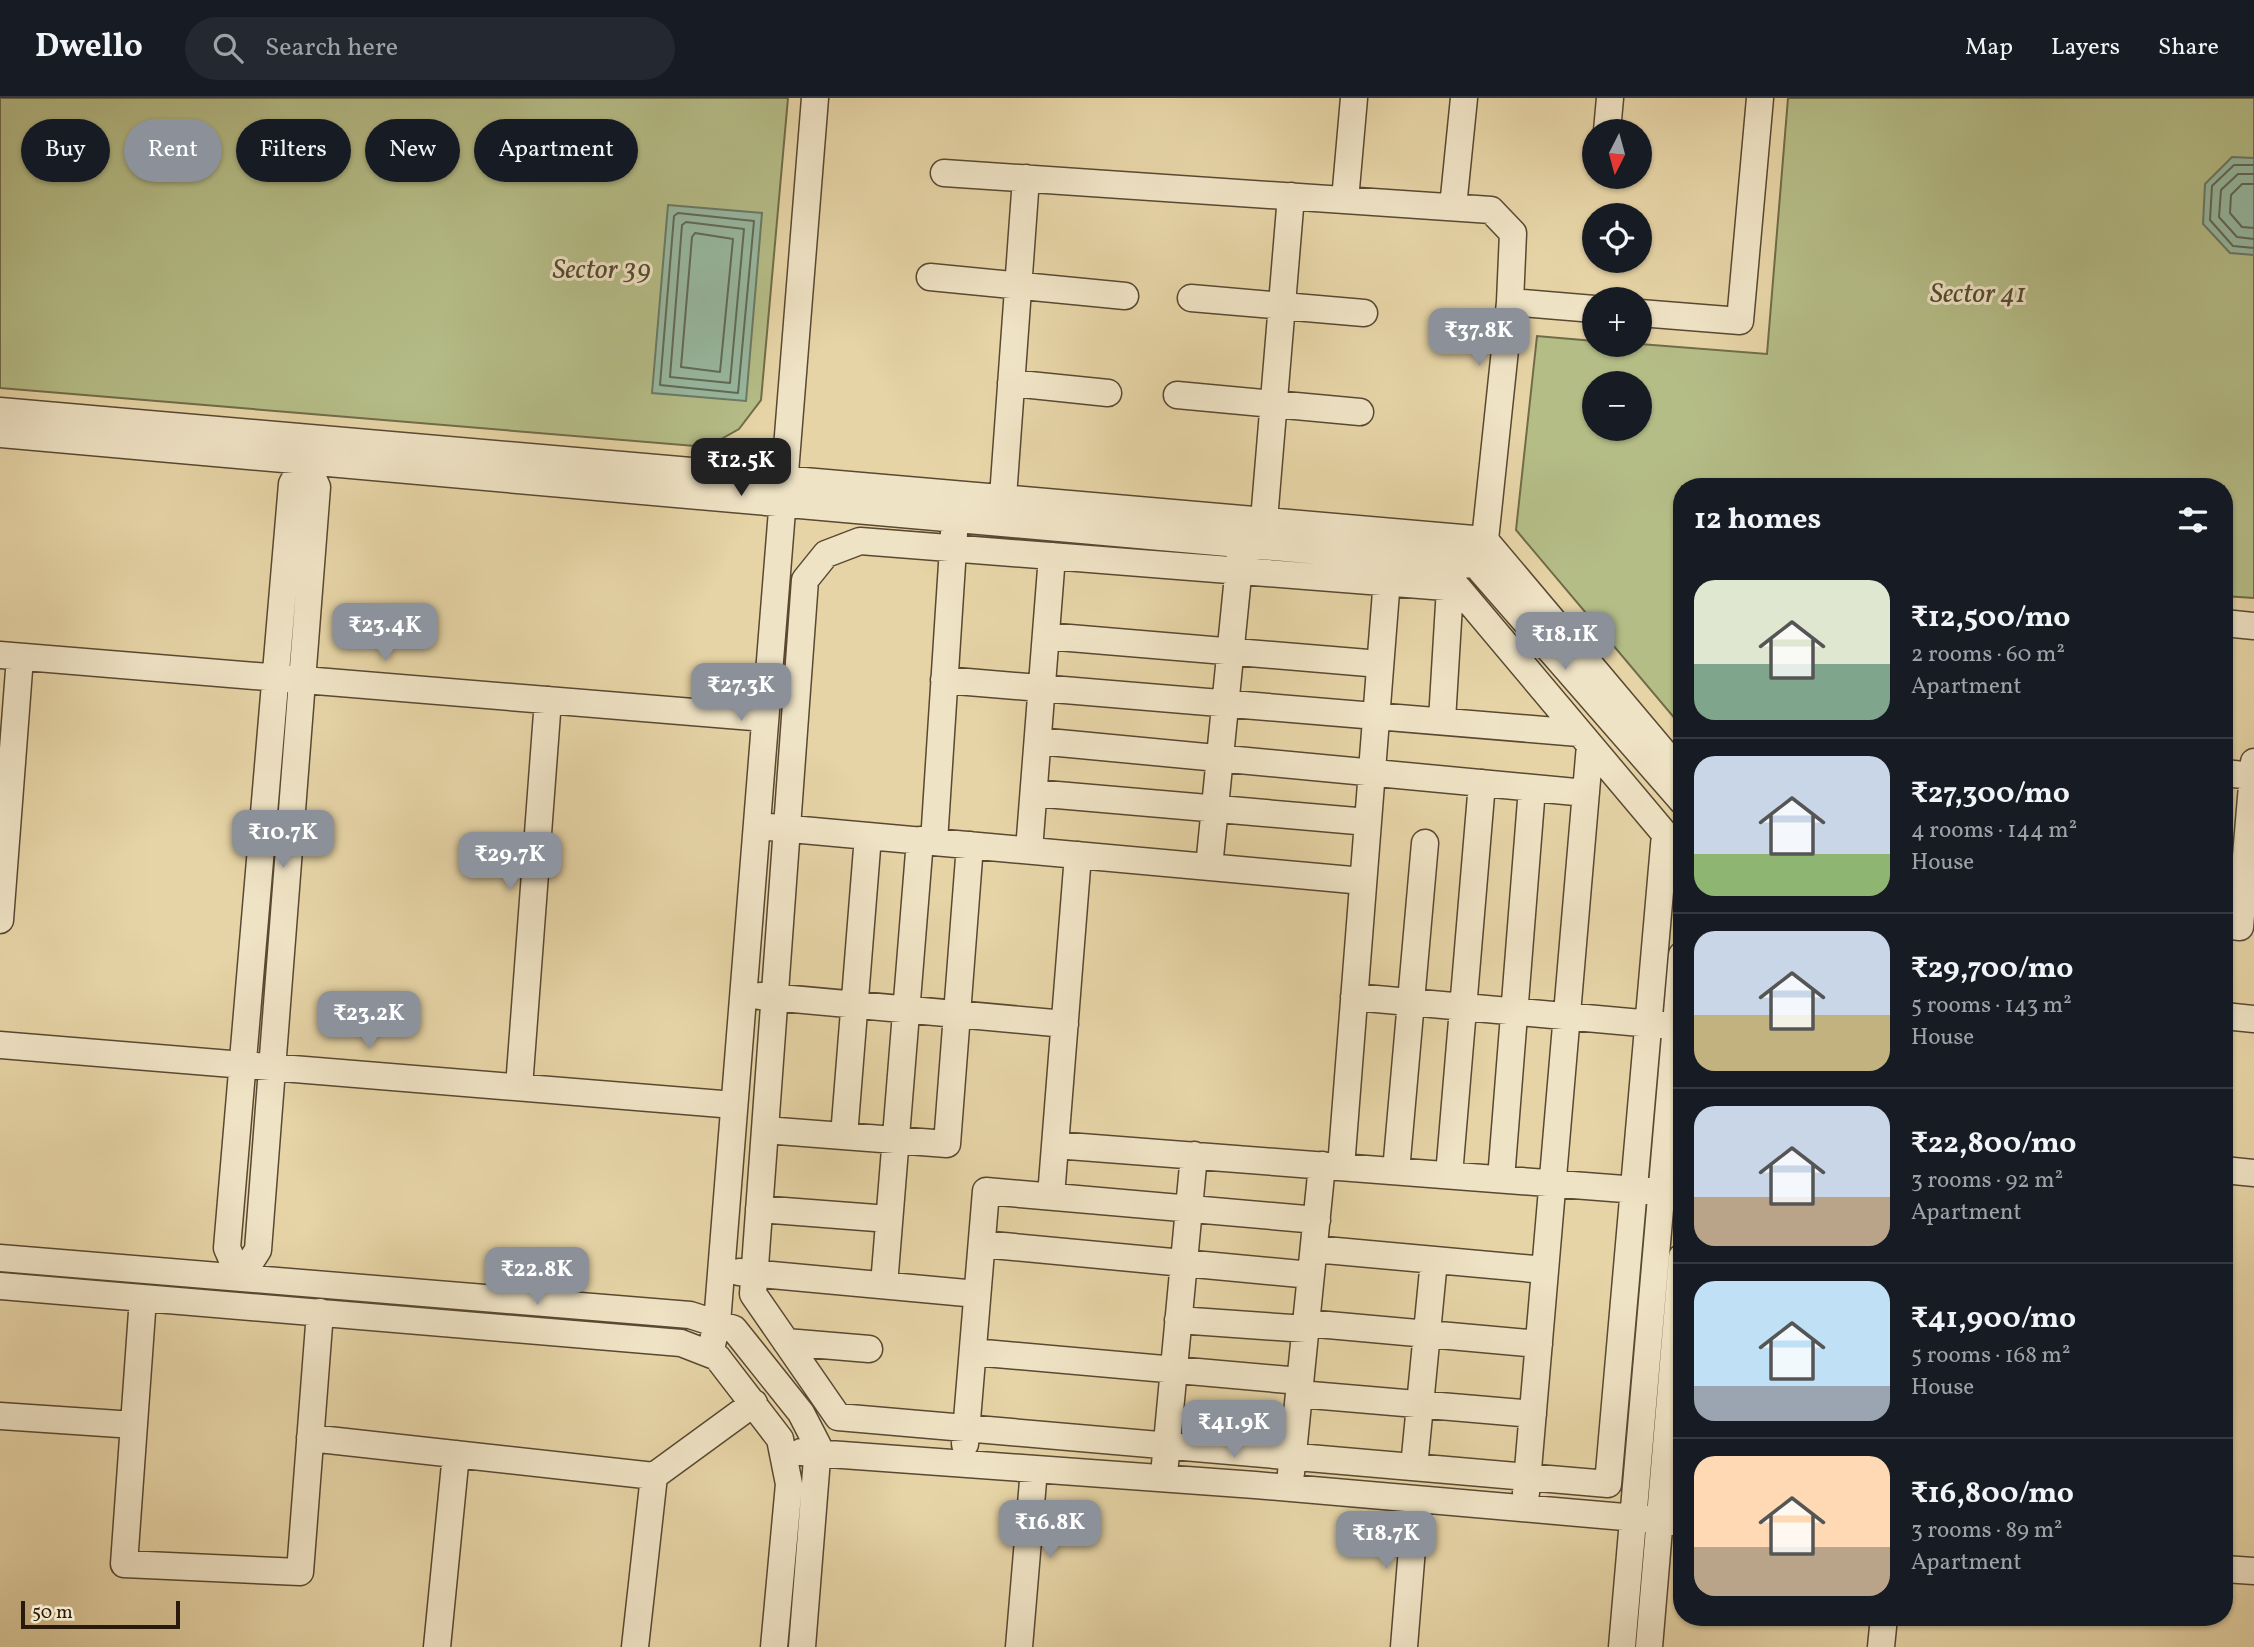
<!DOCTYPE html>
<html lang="en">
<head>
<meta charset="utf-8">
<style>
  body { margin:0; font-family:Vollkorn,serif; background:#242831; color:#f1f3f6; height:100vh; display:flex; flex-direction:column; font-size:26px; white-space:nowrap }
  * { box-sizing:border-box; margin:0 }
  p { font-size:23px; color:#9ea1a6 }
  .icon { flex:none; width:38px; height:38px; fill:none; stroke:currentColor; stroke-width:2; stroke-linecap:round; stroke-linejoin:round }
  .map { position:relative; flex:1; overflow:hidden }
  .side { position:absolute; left:1673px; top:380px; width:560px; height:1148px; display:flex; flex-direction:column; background:#171b24; border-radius:28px; box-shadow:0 2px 5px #0004 }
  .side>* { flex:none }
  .banner { position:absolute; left:21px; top:21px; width:665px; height:63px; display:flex; gap:14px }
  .needle { width:46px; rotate:186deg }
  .fabs { position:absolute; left:1582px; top:21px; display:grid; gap:14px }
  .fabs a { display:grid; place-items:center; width:70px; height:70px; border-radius:50%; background:#171b24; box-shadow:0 2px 5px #0004; font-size:35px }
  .scale { position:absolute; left:21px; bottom:18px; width:159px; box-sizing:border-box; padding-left:7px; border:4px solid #2a1a0b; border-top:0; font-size:19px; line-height:24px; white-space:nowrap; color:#2a1a0b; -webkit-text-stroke:5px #efe3c5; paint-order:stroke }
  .price { position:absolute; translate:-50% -60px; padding:0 16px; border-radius:14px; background:#8c9099; color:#fff; font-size:23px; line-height:46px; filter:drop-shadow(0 2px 4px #0008) }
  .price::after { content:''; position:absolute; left:50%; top:42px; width:21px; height:16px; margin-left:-10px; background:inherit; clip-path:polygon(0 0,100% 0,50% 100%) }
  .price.on { background:#222; color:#fff }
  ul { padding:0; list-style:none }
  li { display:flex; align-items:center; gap:21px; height:175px; padding:0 21px }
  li+li { border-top:2px solid #363941 }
  li span { display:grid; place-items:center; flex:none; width:196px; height:140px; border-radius:21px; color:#555 }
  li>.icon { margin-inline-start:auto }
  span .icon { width:84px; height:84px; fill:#fffc; stroke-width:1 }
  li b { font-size:30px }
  h2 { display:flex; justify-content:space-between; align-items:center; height:84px; padding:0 21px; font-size:30px }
  .pill { padding:0 24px; border-radius:32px; background:#171b24; box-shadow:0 2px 5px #0004; font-size:24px; line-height:63px }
  .pill.on { background:#8c9099; color:#fff }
  header { display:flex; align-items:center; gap:42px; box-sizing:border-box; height:98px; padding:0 35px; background:#171b24; border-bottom:2px solid #363941 }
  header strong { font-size:33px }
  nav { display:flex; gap:38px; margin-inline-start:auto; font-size:24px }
  .search { width:490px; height:63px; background:#242831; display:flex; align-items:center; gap:18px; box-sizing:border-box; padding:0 24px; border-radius:38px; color:#9ea1a6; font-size:26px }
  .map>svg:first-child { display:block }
  .green { fill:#b5bd87; stroke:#706c49; stroke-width:2; fill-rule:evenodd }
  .water { fill:#97b9a2; stroke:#6b7966; stroke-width:2 }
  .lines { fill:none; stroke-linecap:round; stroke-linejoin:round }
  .shore { stroke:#606a56; stroke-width:2 }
  .minor-casing { stroke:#594832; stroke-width:29 }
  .minor { stroke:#efe3c5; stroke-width:26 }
  .labels { text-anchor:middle; stroke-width:6; stroke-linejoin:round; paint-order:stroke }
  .park-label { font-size:28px; font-style:italic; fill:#544b30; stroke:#efe3c5 }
</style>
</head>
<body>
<header>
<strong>Dwello</strong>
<div class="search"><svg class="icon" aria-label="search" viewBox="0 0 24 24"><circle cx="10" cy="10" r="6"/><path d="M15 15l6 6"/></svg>Search here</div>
<nav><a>Map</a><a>Layers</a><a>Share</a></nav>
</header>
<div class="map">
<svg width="2254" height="1549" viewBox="0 0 2254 1549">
  <rect width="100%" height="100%" fill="#e6d4a6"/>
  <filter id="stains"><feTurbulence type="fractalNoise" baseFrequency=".00286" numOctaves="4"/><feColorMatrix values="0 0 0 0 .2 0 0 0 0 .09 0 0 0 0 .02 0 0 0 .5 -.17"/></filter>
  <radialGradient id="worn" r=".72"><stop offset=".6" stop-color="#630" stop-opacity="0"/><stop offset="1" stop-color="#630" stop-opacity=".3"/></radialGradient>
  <path class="green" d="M 0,0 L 788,0 L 761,302 L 739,331 L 707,349 L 0,290 Z
    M 1788,0 L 2254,0 L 2254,500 L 2224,498 L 2224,388 L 1682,388 L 1682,629 L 1516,432 L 1537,238 L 1594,243 L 1594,247 L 1640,246 L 1767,256 ZM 1594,285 L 1640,285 L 1640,331 L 1594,331 Z"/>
  <path class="water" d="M 2232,59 L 2254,60 L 2254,157 L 2230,155 L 2203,126 L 2205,86 Z
    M 668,107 L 762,115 L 746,303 L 652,295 Z"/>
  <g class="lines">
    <path class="shore" d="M 2254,67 L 2234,67 L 2212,88 L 2210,122 L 2233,148 L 2254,150
      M 2254,76 L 2238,76 L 2221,92 L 2219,119 L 2237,139 L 2254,141
      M 2254,86 L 2242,86 L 2231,97 L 2230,115 L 2242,129 L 2254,130
      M 678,115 L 754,123 L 738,295 L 660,287 L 674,118 Z
      M 686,124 L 744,131 L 730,285 L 670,279 L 682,127 Z
      M 695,135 L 733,141 L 720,274 L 681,269 L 692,139 Z"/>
    <g class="minor-casing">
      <path id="minor" d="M 1607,33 L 1610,0
        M 944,75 L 1491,112 L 1513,135 L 1510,204
        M 1345,102 L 1354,0
        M 1453,109 L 1464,0
        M 930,179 L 1125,198
        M 1191,200 L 1364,215
        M 1640,215 L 1740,223 L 1760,0
        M 1011,285 L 1108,295
        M 1177,297 L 1360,314
        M 0,313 L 1485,442 L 1682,676
        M 0,336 L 1476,467 L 1682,703
        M 1003,399 L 1026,80
        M 1264,422 L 1291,98
        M 860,443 L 1458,490 L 1665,736 L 1608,1386 L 838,1319 L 753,1196 L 805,482 L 826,456 Z
        M 1479,458 L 1485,442 L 1510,204 L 1594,211
        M 2224,525 L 2254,528
        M 1046,538 L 1380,566
        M 0,557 L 765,620
        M 944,582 L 1579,635
        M 1442,622 L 1450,490
        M 1038,643 L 1586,695
        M 2224,675 L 2253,678
        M 1034,695 L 1368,724
        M 769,729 L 1363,783
        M 934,744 L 954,435
        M 1029,752 L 1052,458
        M 1209,769 L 1240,458
        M 0,822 L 20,559
        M 2224,827 L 2240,829 L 2254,664
        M 760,898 L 1065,926
        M 1354,899 L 1663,927
        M 2224,918 L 2254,921
        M 0,947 L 734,1007
        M 519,989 L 548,602
        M 765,1032 L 947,1046 L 970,747
        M 844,1038 L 868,738
        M 1055,1047 L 1650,1093
        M 1341,1069 L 1388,468
        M 2224,1072 L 2254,1075
        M 1396,1073 L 1425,745
        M 1449,1077 L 1482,685
        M 1501,1081 L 1532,690
        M 1051,1098 L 1078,757
        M 759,1111 L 889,1121
        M 982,1146 L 1311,1177
        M 1314,1151 L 1545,1172
        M 0,1160 L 690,1217 L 734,1231 L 801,1315 L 818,1348 L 802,1549
        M 739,1174 L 977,1196
        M 240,1180 L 258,1152 L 317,389 L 305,363
        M 240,1180 L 227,1150 L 292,386 L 305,363
        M 884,1187 L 920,742
        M 0,1188 L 681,1245 L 717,1259 L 780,1341 L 789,1386 L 774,1549
        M 143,1200 L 124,1466 L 300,1474 L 320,1214
        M 1178,1222 L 1306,1231
        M 1306,1225 L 1539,1246
        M 786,1244 L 869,1251
        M 973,1254 L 1300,1283
        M 710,1256 L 717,1225 L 815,0
        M 1299,1296 L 1533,1316
        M 0,1318 L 134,1327
        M 310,1340 L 654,1378 L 635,1549
        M 965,1346 L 986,1093 L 1317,1122
        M 801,1354 L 1255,1387 L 1682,1424
        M 1165,1366 L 1194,1057
        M 1414,1369 L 1434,1162
        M 1291,1375 L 1322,1067
        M 654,1378 L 754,1305
        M 1526,1395 L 1590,647
        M 2224,1471 L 2254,1473
        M 437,1549 L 456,1356
        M 1019,1549 L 1034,1371
        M 1404,1549 L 1416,1401
        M 1622,1549 L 1682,857
        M 1649,1549 L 1682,1159
        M 1881,1549 L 1884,1519"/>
    </g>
    <use href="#minor" class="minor"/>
  </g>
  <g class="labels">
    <g class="park-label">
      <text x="602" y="180">Sector 39</text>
      <text x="1978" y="204">Sector 41</text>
    </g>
  </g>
  <rect width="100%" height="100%" filter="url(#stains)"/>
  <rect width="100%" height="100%" fill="url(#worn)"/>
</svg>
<div class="fabs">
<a><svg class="needle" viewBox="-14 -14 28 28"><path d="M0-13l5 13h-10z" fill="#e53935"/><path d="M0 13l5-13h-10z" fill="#9ea1a6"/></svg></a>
<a><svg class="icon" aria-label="locate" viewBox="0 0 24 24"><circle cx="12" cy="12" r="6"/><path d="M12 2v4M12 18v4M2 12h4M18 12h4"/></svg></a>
<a>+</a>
<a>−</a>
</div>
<div class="scale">50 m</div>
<b class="price" style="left:1479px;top:270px">₹37.8K</b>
<b class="price on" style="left:741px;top:400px">₹12.5K</b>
<b class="price" style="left:385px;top:565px">₹23.4K</b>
<b class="price" style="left:1565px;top:574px">₹18.1K</b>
<b class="price" style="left:741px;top:625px">₹27.3K</b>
<b class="price" style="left:283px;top:772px">₹10.7K</b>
<b class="price" style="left:510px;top:794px">₹29.7K</b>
<b class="price" style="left:369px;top:953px">₹23.2K</b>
<b class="price" style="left:537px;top:1209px">₹22.8K</b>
<b class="price" style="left:1234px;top:1362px">₹41.9K</b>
<b class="price" style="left:1050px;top:1462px">₹16.8K</b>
<b class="price" style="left:1386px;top:1473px">₹18.7K</b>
<div class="banner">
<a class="pill">Buy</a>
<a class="pill on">Rent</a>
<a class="pill">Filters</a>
<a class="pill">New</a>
<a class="pill">Apartment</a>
</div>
<section class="side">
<h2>12 homes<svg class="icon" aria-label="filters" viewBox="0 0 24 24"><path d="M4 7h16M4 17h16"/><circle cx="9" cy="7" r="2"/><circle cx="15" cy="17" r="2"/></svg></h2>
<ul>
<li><span style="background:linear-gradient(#dfe7d0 60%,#7fa58c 0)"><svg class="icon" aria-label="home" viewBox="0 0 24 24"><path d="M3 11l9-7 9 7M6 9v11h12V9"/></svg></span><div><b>₹12,500/mo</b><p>2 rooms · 60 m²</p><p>Apartment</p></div></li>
<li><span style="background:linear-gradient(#c9d6e8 70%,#8fb573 0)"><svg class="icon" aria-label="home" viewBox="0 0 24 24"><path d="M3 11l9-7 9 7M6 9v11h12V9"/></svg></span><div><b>₹27,300/mo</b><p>4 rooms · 144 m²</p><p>House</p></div></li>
<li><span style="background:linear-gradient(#c9d6e8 60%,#c2b280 0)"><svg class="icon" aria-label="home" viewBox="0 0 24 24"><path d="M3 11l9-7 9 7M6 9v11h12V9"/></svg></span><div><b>₹29,700/mo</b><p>5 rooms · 143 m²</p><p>House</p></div></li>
<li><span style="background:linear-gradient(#c9d6e8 65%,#b9a48a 0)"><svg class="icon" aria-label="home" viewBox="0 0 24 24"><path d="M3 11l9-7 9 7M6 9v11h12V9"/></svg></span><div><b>₹22,800/mo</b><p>3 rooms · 92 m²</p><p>Apartment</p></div></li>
<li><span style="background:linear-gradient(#bfe0f5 75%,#9aa5b1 0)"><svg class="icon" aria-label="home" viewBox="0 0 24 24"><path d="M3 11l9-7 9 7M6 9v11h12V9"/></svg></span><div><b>₹41,900/mo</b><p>5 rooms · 168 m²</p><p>House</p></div></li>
<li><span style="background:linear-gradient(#ffd9b3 65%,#b9a48a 0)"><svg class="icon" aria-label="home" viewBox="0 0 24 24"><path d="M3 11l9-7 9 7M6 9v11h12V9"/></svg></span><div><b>₹16,800/mo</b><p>3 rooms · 89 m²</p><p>Apartment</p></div></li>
</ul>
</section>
</div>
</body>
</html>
